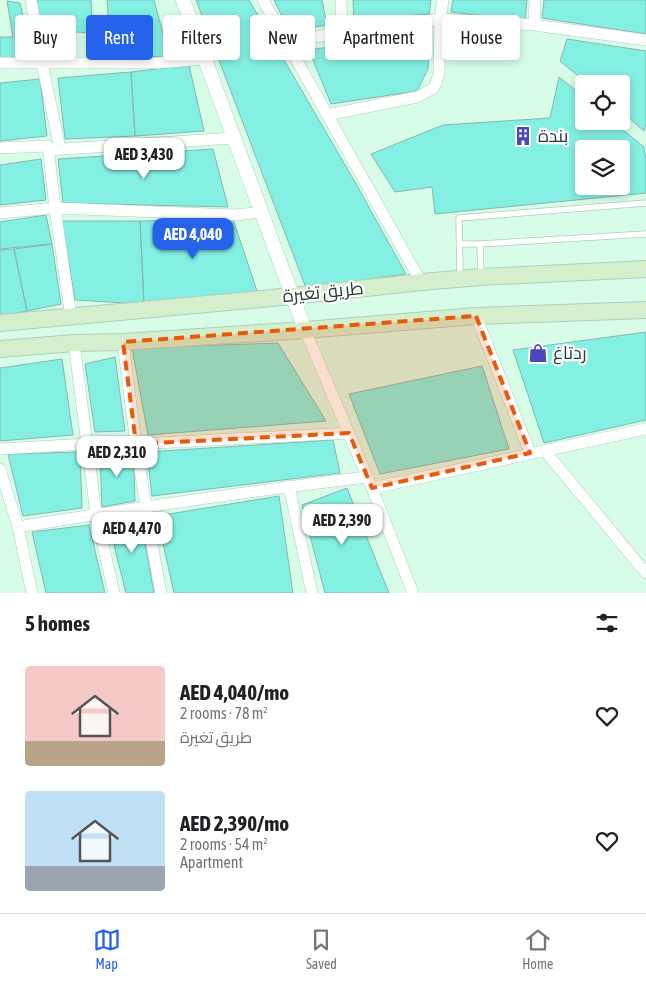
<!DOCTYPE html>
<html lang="en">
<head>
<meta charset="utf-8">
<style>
  body { margin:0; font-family:"Asap Condensed",Cairo,sans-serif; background:#f2f2f2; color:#202124; height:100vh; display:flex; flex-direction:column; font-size:19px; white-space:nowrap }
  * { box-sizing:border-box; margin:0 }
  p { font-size:16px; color:#757577 }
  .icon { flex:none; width:28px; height:28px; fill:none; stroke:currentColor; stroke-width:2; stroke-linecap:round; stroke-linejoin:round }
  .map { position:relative; height:593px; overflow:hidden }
  .sheet { display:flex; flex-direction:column; background:#fff; flex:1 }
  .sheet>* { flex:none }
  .guide { position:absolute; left:15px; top:15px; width:616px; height:45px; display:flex; gap:10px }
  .fabs { position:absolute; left:575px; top:75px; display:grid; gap:10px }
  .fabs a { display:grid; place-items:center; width:55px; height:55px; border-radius:5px; background:#fff; box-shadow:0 2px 8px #0003; font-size:25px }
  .price { position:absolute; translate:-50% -42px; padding:0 11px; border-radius:10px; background:#fff; color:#222; font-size:16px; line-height:32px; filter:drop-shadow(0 1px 2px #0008) }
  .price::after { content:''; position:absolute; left:50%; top:30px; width:15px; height:11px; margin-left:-8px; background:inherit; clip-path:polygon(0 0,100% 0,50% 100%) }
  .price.active { background:#2563eb; color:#fff }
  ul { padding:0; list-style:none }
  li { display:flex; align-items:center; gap:15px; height:125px; padding:0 25px }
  li span { display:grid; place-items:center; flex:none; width:140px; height:100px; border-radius:5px; color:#555 }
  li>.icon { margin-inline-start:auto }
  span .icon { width:60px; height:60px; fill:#fffc; stroke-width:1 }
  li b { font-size:21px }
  h2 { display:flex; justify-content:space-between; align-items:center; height:60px; padding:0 25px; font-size:21px }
  .chip { padding:0 18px; border-radius:5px; background:#fff; box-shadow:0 2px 8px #0003; font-size:18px; line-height:45px }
  .chip.active { background:#2563eb; color:#fff }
  .menu { display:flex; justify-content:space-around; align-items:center; height:70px; border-top:1px solid #e0e0e0; background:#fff; font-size:14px; color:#757577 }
  .menu a { display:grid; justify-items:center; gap:2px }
  .menu .active { color:#2563eb }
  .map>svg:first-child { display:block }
  .building { fill:#84f0e3; stroke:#89b5af; fill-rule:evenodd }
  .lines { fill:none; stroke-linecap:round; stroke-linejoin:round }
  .service-casing { stroke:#abd0bc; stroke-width:7 }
  .minor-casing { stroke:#abd0bc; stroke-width:12 }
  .tertiary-casing { stroke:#abd0bc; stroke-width:15 }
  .secondary-casing { stroke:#abd0bc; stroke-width:18 }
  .service { stroke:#fff; stroke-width:5.5 }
  .minor { stroke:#fff; stroke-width:11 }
  .tertiary { stroke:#fff; stroke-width:14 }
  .secondary { stroke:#d5efcd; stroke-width:16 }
  .marked { fill:#e8590c; fill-opacity:0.2; stroke:#e8590c; stroke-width:4; stroke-dasharray:10 6; stroke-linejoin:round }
  .labels { text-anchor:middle; stroke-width:4.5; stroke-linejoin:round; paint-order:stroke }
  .poi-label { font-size:18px; fill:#2b3a33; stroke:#fff; text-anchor:start }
  .street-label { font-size:18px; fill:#2b3a33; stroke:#fff }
</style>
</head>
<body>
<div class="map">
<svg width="646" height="593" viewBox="0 0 646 593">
  <rect width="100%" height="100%" fill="#d7fde9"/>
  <path class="building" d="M 37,0 L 91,0 L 93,33 L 40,30 Z
    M 107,0 L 154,0 L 169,56 L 111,58 Z
    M 196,0 L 249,0 L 355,182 L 406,274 L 306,288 Z
    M 274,0 L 322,0 L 327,25 L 289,31 Z
    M 353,0 L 431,0 L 429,14 L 354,20 Z
    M 453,0 L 527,0 L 525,21 L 451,12 Z
    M 544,0 L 646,0 L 646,34 L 542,18 Z
    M 7,1 L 20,3 L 32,56 L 0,58 L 0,37 L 13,37 Z
    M 430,32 L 428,69 L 417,91 L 331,104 L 309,50 Z
    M 567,39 L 646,51 L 646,124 L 644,131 L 621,111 L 621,84 L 588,84 L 560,61 Z
    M 189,65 L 204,131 L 135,136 L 131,72 Z
    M 131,72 L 135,136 L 65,139 L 58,78 Z
    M 559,77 L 584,97 L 584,121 L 612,121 L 644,147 L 646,160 L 646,193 L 435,214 L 432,187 L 395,192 L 371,154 L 443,125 L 550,118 ZM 584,149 L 621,149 L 621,186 L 584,186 Z
    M 40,79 L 47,136 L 0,141 L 0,83 Z
    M 213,149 L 228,207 L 63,203 L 58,159 Z
    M 41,159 L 46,200 L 0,205 L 0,165 Z
    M 46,215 L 52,244 L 0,249 L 0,222 Z
    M 233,219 L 257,291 L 144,304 L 140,221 Z
    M 62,221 L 140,221 L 144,304 L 75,300 Z
    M 52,244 L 61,304 L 27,311 L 14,249 Z
    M 14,249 L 27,311 L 0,316 L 0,250 Z
    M 646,332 L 646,420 L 544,443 L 513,350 Z
    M 278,343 L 326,421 L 148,435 L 132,348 Z
    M 115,357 L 125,431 L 95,432 L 85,364 Z
    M 62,359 L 73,435 L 0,441 L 0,368 Z
    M 482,366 L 509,449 L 380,474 L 349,394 Z
    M 333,440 L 340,473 L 152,496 L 147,452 Z
    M 133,450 L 135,501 L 102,507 L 100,455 Z
    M 80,452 L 82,508 L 23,516 L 8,454 Z
    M 347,488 L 389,593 L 325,593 L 302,505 Z
    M 279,496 L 293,593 L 174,593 L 157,516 Z
    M 139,512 L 154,593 L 126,593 L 108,521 Z
    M 89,525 L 105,593 L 46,593 L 32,532 Z"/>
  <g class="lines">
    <g class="service-casing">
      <path id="service" d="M 460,244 L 480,244
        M 481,275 L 480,244 L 646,234
        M 460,276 L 459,218 L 646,203"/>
    </g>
    <g class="minor-casing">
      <path id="minor" d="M 31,0 L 42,63 L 60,149
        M 263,0 L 421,282
        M 341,0 L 342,33
        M 535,0 L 534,25 L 646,40
        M 286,41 L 440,19 L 534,25
        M 0,63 L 157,63 L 205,59
        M 327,115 L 417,97 L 434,88 L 439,74 L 440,19 L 443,0
        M 0,148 L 48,146 L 55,208 L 235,215 L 262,212
        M 48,150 L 234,138
        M 0,213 L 55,208 L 71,317
        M 476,316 L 530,453
        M 305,330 L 372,488 L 413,593
        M 123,342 L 136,444 L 152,544 L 161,593
        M 74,343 L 96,514 L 114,593
        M 0,449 L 87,444 L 136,444 L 349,433
        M 545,451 L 646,573
        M 0,469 L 18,527 L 32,593
        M 289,486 L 312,593
        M 372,488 L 646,429
        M 18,527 C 134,508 250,491 367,477"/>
    </g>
    <g class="tertiary-casing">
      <path id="tertiary" d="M 183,0 L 305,330"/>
    </g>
    <g class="secondary-casing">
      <path id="secondary" d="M 0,323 L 293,296 L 421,282 L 481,277 L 646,269
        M 0,349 L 74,343 L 123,342 L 305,330 L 476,316 L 646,310"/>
    </g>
    <use href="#service" class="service"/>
    <use href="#minor" class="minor"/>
    <use href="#tertiary" class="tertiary"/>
    <use href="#secondary" class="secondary"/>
  </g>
  <path class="marked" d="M 476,316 L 530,453 L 372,488 L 349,433 L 136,444 L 123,342 Z"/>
  <defs>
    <g id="building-bare" transform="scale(1.5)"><path d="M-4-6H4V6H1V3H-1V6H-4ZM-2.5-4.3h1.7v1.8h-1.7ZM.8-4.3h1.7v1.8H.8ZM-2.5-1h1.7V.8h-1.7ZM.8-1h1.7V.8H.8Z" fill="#4b46bd" stroke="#fff" stroke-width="2.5" paint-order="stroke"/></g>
    <g id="shop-bare" transform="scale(1.5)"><path d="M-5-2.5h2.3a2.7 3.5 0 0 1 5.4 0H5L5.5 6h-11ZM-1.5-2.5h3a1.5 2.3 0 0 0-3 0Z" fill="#4b46bd" stroke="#fff" stroke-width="2.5" paint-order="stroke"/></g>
  </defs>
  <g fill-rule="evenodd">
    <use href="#building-bare" x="523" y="136"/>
    <use href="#shop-bare" x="538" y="353"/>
  </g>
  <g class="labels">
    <g class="poi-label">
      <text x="538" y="142">بندة</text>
      <text x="553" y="359">ردتاغ</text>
    </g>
    <g class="street-label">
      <text transform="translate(323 292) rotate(-6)" y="6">طريق تغيرة</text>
    </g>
  </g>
</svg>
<div class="fabs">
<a><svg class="icon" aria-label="locate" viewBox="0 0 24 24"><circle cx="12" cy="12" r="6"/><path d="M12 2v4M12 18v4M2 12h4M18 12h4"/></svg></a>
<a><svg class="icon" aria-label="layers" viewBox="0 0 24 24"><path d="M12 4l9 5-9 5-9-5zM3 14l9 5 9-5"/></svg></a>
</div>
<b class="price" style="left:144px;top:180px">AED 3,430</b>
<b class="price active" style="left:193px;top:260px">AED 4,040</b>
<b class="price" style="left:117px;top:478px">AED 2,310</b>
<b class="price" style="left:342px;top:546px">AED 2,390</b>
<b class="price" style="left:132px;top:554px">AED 4,470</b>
<div class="guide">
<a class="chip">Buy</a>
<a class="chip active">Rent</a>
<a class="chip">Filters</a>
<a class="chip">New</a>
<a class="chip">Apartment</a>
<a class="chip">House</a>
</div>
</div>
<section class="sheet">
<h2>5 homes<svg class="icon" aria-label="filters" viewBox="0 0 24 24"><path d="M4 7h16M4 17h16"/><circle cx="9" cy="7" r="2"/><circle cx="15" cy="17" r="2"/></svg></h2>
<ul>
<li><span style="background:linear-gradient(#f6c9c9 75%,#b9a48a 0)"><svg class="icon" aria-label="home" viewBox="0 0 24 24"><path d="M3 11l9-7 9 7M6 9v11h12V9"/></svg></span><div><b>AED 4,040/mo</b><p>2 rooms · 78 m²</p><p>طريق تغيرة</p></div><svg class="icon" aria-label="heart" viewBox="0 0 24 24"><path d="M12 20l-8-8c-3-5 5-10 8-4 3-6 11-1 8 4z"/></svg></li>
<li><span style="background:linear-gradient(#bfe0f5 75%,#9aa5b1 0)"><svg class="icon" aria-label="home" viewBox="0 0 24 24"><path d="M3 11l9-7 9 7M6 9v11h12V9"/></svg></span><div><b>AED 2,390/mo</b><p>2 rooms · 54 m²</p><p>Apartment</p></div><svg class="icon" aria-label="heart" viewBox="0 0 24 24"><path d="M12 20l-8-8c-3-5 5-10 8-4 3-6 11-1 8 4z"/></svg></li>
</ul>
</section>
<nav class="menu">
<a class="active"><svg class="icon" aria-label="map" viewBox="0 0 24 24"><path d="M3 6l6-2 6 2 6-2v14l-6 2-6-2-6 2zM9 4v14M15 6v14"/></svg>Map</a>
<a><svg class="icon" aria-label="saved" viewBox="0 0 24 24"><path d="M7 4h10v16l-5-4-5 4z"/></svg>Saved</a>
<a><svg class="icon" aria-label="home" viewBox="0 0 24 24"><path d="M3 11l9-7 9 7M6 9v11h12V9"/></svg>Home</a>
</nav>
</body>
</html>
